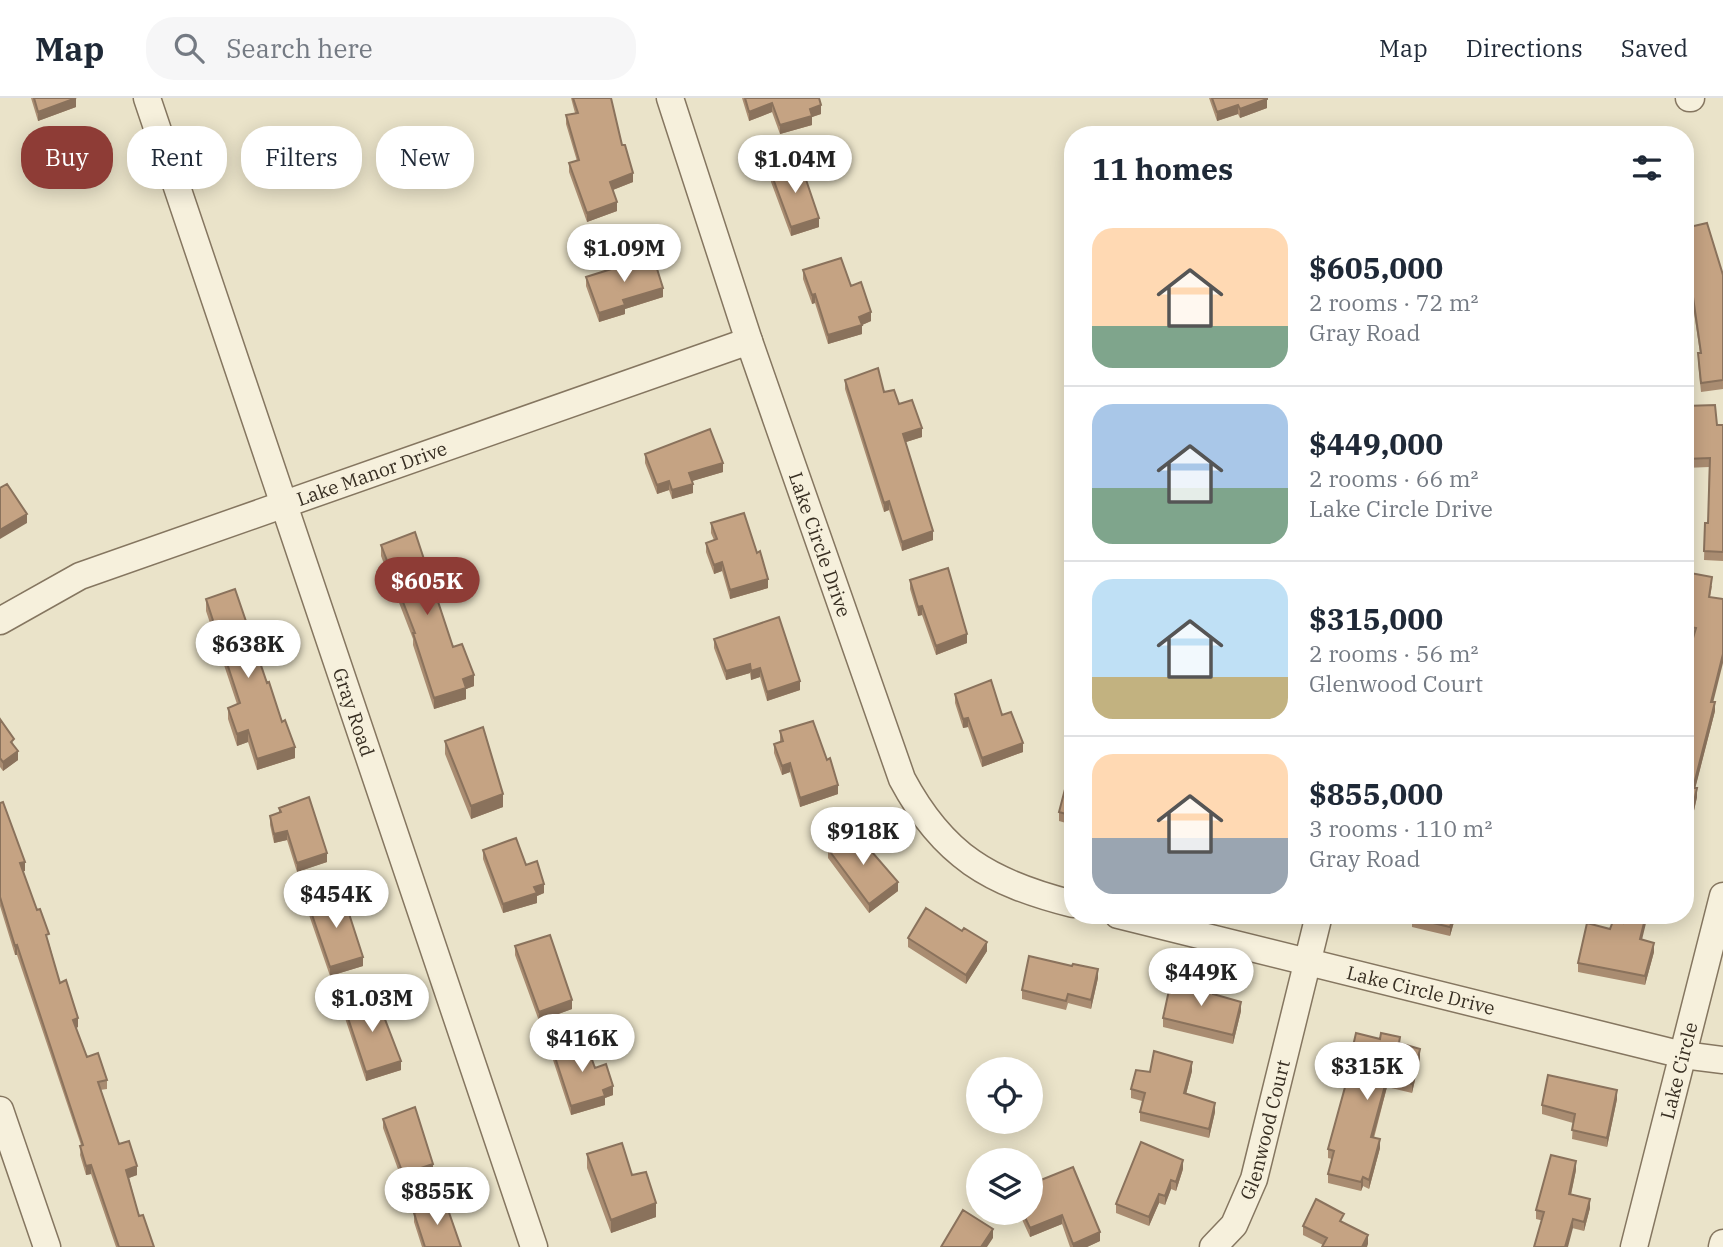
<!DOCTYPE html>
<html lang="en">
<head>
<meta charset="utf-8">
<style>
  body { margin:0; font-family:"IBM Plex Serif",serif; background:#f6f6f7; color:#1f2937; height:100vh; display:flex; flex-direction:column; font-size:26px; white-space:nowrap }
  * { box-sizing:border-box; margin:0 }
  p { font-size:23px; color:#747a83 }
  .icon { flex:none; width:38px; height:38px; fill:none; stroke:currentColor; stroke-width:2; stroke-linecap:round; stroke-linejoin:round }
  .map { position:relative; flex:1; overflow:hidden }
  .details { position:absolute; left:1064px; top:28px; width:630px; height:798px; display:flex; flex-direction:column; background:#fff; border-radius:28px; box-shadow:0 4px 18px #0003 }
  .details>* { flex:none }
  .top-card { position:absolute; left:21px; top:28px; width:665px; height:63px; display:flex; gap:14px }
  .tools { position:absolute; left:966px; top:959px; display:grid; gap:14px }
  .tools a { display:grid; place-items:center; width:77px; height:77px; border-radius:50%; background:#fff; box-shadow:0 4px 18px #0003; font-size:35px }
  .price { position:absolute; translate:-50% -60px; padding:0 16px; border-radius:24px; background:#fff; color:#222; font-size:23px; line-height:46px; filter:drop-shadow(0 2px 4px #0008) }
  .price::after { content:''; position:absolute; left:50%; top:42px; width:21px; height:16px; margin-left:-10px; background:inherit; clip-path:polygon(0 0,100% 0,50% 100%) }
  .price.selected { background:#8e3c36; color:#fff }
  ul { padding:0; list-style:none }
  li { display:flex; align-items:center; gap:21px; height:175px; padding:0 28px }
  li+li { border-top:2px solid #e0e1e3 }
  li span { display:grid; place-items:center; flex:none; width:196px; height:140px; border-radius:21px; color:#555 }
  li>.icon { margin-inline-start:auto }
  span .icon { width:84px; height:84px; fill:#fffc; stroke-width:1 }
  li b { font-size:30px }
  h2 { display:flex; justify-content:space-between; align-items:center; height:84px; padding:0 28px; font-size:30px }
  .chip { padding:0 24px; border-radius:28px; background:#fff; box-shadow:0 4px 18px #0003; font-size:24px; line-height:63px }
  .chip.selected { background:#8e3c36; color:#fff }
  header { display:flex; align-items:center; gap:42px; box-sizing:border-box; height:98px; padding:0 35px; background:#fff; border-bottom:2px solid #e0e1e3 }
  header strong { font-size:33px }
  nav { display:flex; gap:38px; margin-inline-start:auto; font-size:24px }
  .search { width:490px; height:63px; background:#f6f6f7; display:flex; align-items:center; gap:18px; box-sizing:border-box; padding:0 24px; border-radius:28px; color:#747a83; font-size:26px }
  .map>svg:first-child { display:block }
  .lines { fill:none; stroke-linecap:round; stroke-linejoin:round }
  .minor-casing { stroke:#857660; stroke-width:29 }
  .minor { stroke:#f6f0dc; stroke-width:26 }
  .wall { fill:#a98c71 }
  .shaded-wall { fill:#8a725c }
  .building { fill:#c5a383; stroke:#8a725c; stroke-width:2 }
  .labels { text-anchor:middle; stroke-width:7; stroke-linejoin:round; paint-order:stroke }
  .street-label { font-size:19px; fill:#372e22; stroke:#f3edd8 }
</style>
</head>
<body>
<header>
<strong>Map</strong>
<div class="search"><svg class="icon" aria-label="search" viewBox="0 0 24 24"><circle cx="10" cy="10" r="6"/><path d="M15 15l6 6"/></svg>Search here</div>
<nav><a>Map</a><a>Directions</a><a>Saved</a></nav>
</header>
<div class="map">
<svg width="1723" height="1149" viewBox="0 0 1723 1149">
  <rect width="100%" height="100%" fill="#eae3c9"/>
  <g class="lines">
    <g class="minor-casing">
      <g id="minor">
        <path id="s1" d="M 147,0 L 534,1149"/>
        <path id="s2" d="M 670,0 L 749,243 L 902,681 C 943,758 990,785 1073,806"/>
        <path d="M 1689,0 L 1691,0"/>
        <path id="s3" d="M 0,523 L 80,478 L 749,243"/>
        <path id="s4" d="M 1118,817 L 1683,957 L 1723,962"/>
        <path d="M 0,1012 L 47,1149"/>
        <path id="s5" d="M 1213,1149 L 1234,1127 L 1254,1081 L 1319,817"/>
        <path id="s6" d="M 1634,1149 L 1723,798"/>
        <path d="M 1722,1149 L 1723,1145"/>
      </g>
    </g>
    <use href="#minor" class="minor"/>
  </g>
  <path class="wall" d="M 31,0 L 76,0 L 76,9 L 38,23 Z
    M 571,0 L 611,0 L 622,47 L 633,84 L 613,92 L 617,113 L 587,124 L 569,74 L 569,65 L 577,63 L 566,26 L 566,17 L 575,15 Z
    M 742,0 L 819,0 L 821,16 L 812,19 L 812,27 L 780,36 L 772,14 L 749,23 Z
    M 1209,0 L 1267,0 L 1267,10 L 1240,20 L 1238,16 L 1217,23 Z
    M 771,75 L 819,129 L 791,138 L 771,84 Z
    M 1685,130 L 1723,177 L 1723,291 L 1701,294 L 1698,264 L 1698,255 L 1700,255 L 1693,208 L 1688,209 L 1685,196 Z
    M 803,172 L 851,188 L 871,223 L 862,227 L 862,236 L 828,246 L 815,205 L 812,206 L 803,181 Z
    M 586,179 L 663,199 L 625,211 L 625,216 L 599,224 L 586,188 Z
    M 845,282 L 899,306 L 922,339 L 906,344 L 933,442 L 902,453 L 889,412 L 884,414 L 845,291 Z
    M 1685,308 L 1717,327 L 1723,327 L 1723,463 L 1704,462 L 1705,425 L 1708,425 L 1709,369 L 1685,370 Z
    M 645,356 L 723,374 L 692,383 L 693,395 L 672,401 L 669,392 L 657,396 L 645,365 Z
    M 711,425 L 768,490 L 730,501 L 722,473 L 714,476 L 706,454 L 706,445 L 714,442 L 711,435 Z
    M 381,447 L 453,549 L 474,588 L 466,591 L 466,601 L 434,611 L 413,547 L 413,541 L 381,458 Z
    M 1685,474 L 1712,488 L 1710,499 L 1713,604 L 1715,613 L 1695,690 L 1697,699 L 1691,726 L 1688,725 L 1685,740 L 1685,567 L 1694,538 L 1685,537 Z
    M 910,482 L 967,545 L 936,557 L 922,517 L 918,518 L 910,491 Z
    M 206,501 L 267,585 L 295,660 L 257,672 L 248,644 L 237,648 L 228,621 L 228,610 L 237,606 L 206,513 Z
    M 714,541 L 800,592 L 767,603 L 760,579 L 751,582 L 750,575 L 726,582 L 714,550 Z
    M 955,596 L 1002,617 L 1023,654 L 982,669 L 968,629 L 963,630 L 955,605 Z
    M 0,621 L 14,647 L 18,662 L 3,673 L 0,669 Z
    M 780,633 L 838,696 L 800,709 L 790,674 L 782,677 L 774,655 L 774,646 L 780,644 Z
    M 445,643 L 503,709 L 471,721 L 445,656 Z
    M 1073,677 L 1073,727 L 1059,723 L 1059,714 Z
    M 0,705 L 25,773 L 23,773 L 49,845 L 60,885 L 78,929 L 76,930 L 87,959 L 107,982 L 107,991 L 100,992 L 119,1046 L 137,1077 L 129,1080 L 139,1118 L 154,1149 L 116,1149 L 91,1076 L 86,1077 L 80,1057 L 81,1047 L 17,857 L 15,857 L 0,808 Z
    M 279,710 L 327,764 L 297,774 L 287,742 L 274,745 L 270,727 L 270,718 L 279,715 Z
    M 828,751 L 898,793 L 869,815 L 828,760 Z
    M 483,752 L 526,767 L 544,795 L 537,798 L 537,805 L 503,815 L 483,761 Z
    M 308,805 L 363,868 L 330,878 L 308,814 Z
    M 1412,817 L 1456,817 L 1450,838 L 1412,829 Z
    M 1623,825 L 1642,842 L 1654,854 L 1645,887 L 1578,874 L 1578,865 L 1610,831 Z
    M 908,840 L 987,853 L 966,886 L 908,849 Z
    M 515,848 L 572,911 L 539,923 L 515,857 Z
    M 1098,880 L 1091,911 L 1068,905 L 1066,912 L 1022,901 L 1022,892 Z
    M 1213,896 L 1241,913 L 1233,946 L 1163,929 L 1163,920 Z
    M 344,908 L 401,972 L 366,983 L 344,917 Z
    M 1400,945 L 1420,960 L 1412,995 L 1387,989 L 1374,1040 L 1380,1050 L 1369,1091 L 1363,1088 L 1361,1093 L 1328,1085 L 1328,1076 L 1332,1061 L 1328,1060 L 1328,1051 L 1348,978 L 1348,970 Z
    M 553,953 L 595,970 L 613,997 L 605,1000 L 605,1007 L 571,1017 L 553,962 Z
    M 1192,973 L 1186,996 L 1215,1014 L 1209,1040 L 1140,1023 L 1140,1014 L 1142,1003 L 1131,1000 L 1131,991 L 1150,974 Z
    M 1617,1001 L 1607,1049 L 1572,1041 L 1573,1025 L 1542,1016 L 1542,1007 Z
    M 383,1021 L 433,1075 L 403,1085 L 383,1030 Z
    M 587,1056 L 632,1077 L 656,1119 L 611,1135 L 587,1070 Z
    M 1183,1071 L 1176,1093 L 1171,1091 L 1165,1107 L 1159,1105 L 1149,1128 L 1116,1115 L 1116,1106 Z
    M 1576,1072 L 1571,1097 L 1590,1110 L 1584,1133 L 1536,1121 L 1536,1112 Z
    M 1031,1086 L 1100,1143 L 1087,1149 L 1070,1149 L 1062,1126 L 1030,1139 L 1019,1115 L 1031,1115 Z
    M 414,1115 L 461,1149 L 422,1149 L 414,1124 Z
    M 1344,1125 L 1368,1146 L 1323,1147 L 1303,1137 L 1303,1128 Z"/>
  <path class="shaded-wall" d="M 76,0 L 76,9 L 38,23 L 38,14 Z
    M 1267,1 L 1267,10 L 1240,20 L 1240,11 Z
    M 772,5 L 772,14 L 749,23 L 749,14 Z
    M 821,7 L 821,16 L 812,19 L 812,27 L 780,36 L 780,27 L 810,11 Z
    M 1238,7 L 1238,16 L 1217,23 L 1217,14 Z
    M 633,75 L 633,84 L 610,93 L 610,84 Z
    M 1692,79 L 1692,88 L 1685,91 L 1685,82 Z
    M 617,104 L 617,113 L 587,124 L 587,115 Z
    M 819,120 L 819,129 L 791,138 L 791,129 Z
    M 663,190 L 663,199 L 625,211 L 625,216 L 599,224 L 599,215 L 623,202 Z
    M 815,196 L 815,205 L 812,206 L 812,197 Z
    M 1693,199 L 1693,208 L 1688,209 L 1688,200 Z
    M 871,214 L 871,223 L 862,227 L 862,236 L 828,246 L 828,237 L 859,219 Z
    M 922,330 L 922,339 L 903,345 L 903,336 Z
    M 723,365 L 723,374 L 689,384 L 689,375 Z
    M 669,383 L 669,392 L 657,396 L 657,387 Z
    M 693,386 L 693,395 L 672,401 L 672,392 Z
    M 889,403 L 889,412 L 884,414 L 884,405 Z
    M 27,416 L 27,425 L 0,441 L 0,432 Z
    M 933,433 L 933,442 L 902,453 L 902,444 Z
    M 722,464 L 722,473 L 714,476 L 714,467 Z
    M 768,481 L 768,490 L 730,501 L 730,492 Z
    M 922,508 L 922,517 L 918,518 L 918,509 Z
    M 967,536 L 967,545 L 936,557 L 936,548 Z
    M 1723,556 L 1723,565 L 1711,613 L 1711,604 Z
    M 750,566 L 750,575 L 726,582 L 726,573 Z
    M 760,570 L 760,579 L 751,582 L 751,573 Z
    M 474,577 L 474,588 L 466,591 L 466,601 L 434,611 L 434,600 L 463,581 Z
    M 800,583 L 800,592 L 767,603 L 767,594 Z
    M 1715,604 L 1715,613 L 1693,699 L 1693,690 Z
    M 968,620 L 968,629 L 963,630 L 963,621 Z
    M 248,632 L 248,644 L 237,648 L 237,636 Z
    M 1023,645 L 1023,654 L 982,669 L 982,660 Z
    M 295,649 L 295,660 L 257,672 L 257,661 Z
    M 18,653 L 18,662 L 3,673 L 3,664 Z
    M 790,665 L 790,674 L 782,677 L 782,668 Z
    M 838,687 L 838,696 L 800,709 L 800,700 Z
    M 1697,690 L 1697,699 L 1691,726 L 1691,717 Z
    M 503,696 L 503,709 L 471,721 L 471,708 Z
    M 1688,716 L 1688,725 L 1685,740 L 1685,731 Z
    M 287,733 L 287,742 L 274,745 L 274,736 Z
    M 327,755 L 327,764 L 297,774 L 297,765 Z
    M 25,764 L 25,773 L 20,774 L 20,765 Z
    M 898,784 L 898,793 L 869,815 L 869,806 Z
    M 544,786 L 544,795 L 537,798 L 537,805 L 503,815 L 503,806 L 534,789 Z
    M 1454,817 L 1456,817 L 1450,838 L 1450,829 Z
    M 1646,817 L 1648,817 L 1640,850 L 1640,841 Z
    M 987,844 L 987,853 L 966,886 L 966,877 Z
    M 1654,845 L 1654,854 L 1645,887 L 1645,878 Z
    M 17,847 L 17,857 L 15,857 L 15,848 Z
    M 363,859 L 363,868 L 330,878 L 330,869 Z
    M 1098,871 L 1098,880 L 1091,911 L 1091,902 Z
    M 572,902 L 572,911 L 539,923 L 539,914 Z
    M 1241,904 L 1241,913 L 1233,946 L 1233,937 Z
    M 78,920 L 78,929 L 73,931 L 73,922 Z
    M 1420,951 L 1420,960 L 1412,995 L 1412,986 Z
    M 401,963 L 401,972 L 366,983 L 366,974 Z
    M 1192,964 L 1192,973 L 1184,1004 L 1184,995 Z
    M 1387,980 L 1387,989 L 1371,1048 L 1371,1039 Z
    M 613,988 L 613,997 L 605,1000 L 605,1007 L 571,1017 L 571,1008 L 603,992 Z
    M 1617,992 L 1617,1001 L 1607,1049 L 1607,1040 Z
    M 1215,1005 L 1215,1014 L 1209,1040 L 1209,1031 Z
    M 1380,1041 L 1380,1050 L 1369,1091 L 1369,1082 Z
    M 1183,1062 L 1183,1071 L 1176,1093 L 1176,1084 Z
    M 1576,1063 L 1576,1072 L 1569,1105 L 1569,1096 Z
    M 433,1066 L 433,1075 L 403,1085 L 403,1076 Z
    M 91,1067 L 91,1076 L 86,1077 L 86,1068 Z
    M 137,1068 L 137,1077 L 126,1081 L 126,1072 Z
    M 1363,1079 L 1363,1088 L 1361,1093 L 1361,1084 Z
    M 1171,1082 L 1171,1091 L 1165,1107 L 1165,1098 Z
    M 1159,1096 L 1159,1105 L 1149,1128 L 1149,1119 Z
    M 1590,1101 L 1590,1110 L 1584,1133 L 1584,1124 Z
    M 656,1105 L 656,1119 L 611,1135 L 611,1122 Z
    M 1062,1117 L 1062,1126 L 1030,1139 L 1030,1130 Z
    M 1573,1121 L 1573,1130 L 1568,1149 L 1565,1149 Z
    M 993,1131 L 993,1140 L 987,1149 L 981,1149 Z
    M 1100,1134 L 1100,1143 L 1087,1149 L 1073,1149 L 1073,1146 Z
    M 1368,1137 L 1368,1146 L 1367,1149 L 1362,1149 Z"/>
  <path class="building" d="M 34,0 L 76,0 L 38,14 Z
    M 573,0 L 611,0 L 622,47 L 625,47 L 633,75 L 610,84 L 617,104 L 587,115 L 569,65 L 579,62 L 566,17 L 578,15 Z
    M 745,0 L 819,0 L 821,7 L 810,11 L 812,18 L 780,27 L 772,5 L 749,14 Z
    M 1212,0 L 1267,0 L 1267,1 L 1240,11 L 1238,7 L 1217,14 Z
    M 1685,61 L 1692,79 L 1685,82 Z
    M 800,64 L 819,120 L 791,129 L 771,75 Z
    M 1707,125 L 1723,177 L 1723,282 L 1701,285 L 1698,255 L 1701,255 L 1693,199 L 1688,200 L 1685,187 L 1685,130 Z
    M 653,158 L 663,190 L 623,202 L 625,207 L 599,215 L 586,179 Z
    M 841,160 L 851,188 L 861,184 L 871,214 L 859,219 L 862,227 L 828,237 L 815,196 L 812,197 L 803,172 Z
    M 878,270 L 884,294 L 894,292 L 899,306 L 912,302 L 922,330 L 903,336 L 933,433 L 902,444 L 889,403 L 884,405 L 845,282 Z
    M 1715,307 L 1717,327 L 1723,327 L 1723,454 L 1704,453 L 1705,425 L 1708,425 L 1710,360 L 1685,361 L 1685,308 Z
    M 710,331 L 723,365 L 689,375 L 693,386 L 672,392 L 669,383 L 657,387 L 645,356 Z
    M 7,386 L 27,416 L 0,432 L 0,390 Z
    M 744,415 L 757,455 L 760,453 L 768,481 L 730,492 L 722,464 L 714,467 L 706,445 L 717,441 L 711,425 Z
    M 415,434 L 453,549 L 462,546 L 474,577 L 463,581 L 466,590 L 434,600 L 413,535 L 415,535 L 381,447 Z
    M 948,470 L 967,536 L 936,548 L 922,508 L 918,509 L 910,482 Z
    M 1685,474 L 1712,479 L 1709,499 L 1723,501 L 1723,556 L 1711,604 L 1715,604 L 1693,690 L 1697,690 L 1691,717 L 1688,716 L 1685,731 L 1685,567 L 1696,530 L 1685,528 Z
    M 235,491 L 267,585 L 269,584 L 282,624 L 285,622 L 295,649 L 257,661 L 248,632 L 237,636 L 228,610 L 240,605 L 206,501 Z
    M 779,519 L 800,583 L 767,594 L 760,570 L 751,573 L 750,566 L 726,573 L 714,541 Z
    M 991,582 L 1002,617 L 1011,614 L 1023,645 L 982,660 L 968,620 L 963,621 L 955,596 Z
    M 0,621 L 14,641 L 11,644 L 18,653 L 3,664 L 0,660 Z
    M 813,623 L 827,662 L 830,660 L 838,687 L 800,700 L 790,665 L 782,668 L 774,646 L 783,643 L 780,633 Z
    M 483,629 L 503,696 L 471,708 L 445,643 Z
    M 1069,676 L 1073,677 L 1073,718 L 1059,714 Z
    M 309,699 L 327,755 L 297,765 L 287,733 L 274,736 L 270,718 L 281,714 L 279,710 Z
    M 3,704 L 25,764 L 20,765 L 37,812 L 40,811 L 49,836 L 46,837 L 60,885 L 66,882 L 78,920 L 73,922 L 87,959 L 98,955 L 107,982 L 98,984 L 119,1046 L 129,1043 L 137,1068 L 126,1072 L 139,1118 L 143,1117 L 154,1149 L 119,1149 L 91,1067 L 86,1068 L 80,1048 L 83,1047 L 17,847 L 15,848 L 0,799 L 0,705 Z
    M 853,732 L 898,784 L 869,806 L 828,751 Z
    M 516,740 L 526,767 L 537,763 L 544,786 L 534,789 L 537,795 L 503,806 L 483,752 Z
    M 342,794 L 363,859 L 330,869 L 308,805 Z
    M 926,810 L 962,833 L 964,830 L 987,844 L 966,877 L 908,840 Z
    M 1412,817 L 1454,817 L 1450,829 L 1412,820 Z
    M 1625,817 L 1646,817 L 1640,841 L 1654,845 L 1645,878 L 1578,865 L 1587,825 L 1610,831 L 1613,823 L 1623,825 Z
    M 550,837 L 572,902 L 539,914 L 515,848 Z
    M 1029,858 L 1072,868 L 1073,866 L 1098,871 L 1091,902 L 1068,896 L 1066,903 L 1022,892 Z
    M 1171,883 L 1213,892 L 1213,896 L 1241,904 L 1233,937 L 1163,920 Z
    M 376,898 L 401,963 L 366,974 L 344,908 Z
    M 1356,935 L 1380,941 L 1381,935 L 1400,939 L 1399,945 L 1420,951 L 1412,986 L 1387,980 L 1371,1039 L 1380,1041 L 1369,1082 L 1363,1079 L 1361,1084 L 1328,1076 L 1334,1053 L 1328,1051 L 1350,971 L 1348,970 Z
    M 585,942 L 595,970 L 606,966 L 613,988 L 603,992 L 605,998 L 571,1008 L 553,953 Z
    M 1154,953 L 1192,964 L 1184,995 L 1215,1005 L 1209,1031 L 1140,1014 L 1145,995 L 1131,991 L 1136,972 L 1150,974 Z
    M 1548,977 L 1617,992 L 1607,1040 L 1572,1032 L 1575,1016 L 1542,1007 Z
    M 415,1009 L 433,1066 L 403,1076 L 383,1021 Z
    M 1141,1044 L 1183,1062 L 1176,1084 L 1171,1082 L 1165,1098 L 1159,1096 L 1149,1119 L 1116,1106 Z
    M 622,1045 L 632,1077 L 646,1074 L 656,1105 L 611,1122 L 587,1056 Z
    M 1551,1057 L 1576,1063 L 1569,1096 L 1590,1101 L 1584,1124 L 1573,1121 L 1565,1149 L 1534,1149 L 1544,1114 L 1536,1112 Z
    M 1073,1069 L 1100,1134 L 1073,1146 L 1062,1117 L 1030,1130 L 1023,1115 L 1031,1115 L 1031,1086 Z
    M 1316,1101 L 1344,1116 L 1340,1123 L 1368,1137 L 1362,1149 L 1322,1149 L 1327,1140 L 1303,1128 Z
    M 445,1103 L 461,1149 L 425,1149 L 414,1115 Z
    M 963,1112 L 993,1131 L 981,1149 L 941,1149 Z"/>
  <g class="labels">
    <g class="street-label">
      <text dy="7" stroke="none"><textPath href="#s3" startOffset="401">Lake Manor Drive</textPath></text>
      <text dy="7" stroke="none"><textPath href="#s2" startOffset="471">Lake Circle Drive</textPath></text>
      <text dy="7" stroke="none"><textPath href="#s1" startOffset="648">Gray Road</textPath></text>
      <text dy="7" stroke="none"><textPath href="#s4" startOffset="312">Lake Circle Drive</textPath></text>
      <text dy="7" stroke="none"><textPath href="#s6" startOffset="182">Lake Circle</textPath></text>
      <text dy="7" stroke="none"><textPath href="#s5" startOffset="131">Glenwood Court</textPath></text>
    </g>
  </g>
</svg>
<div class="tools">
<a><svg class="icon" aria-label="locate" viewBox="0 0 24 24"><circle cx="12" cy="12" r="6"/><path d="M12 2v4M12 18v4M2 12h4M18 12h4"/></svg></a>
<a><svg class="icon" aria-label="layers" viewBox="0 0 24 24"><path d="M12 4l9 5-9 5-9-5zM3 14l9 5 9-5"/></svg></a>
</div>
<b class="price" style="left:795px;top:97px">$1.04M</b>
<b class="price" style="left:624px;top:186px">$1.09M</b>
<b class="price selected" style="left:427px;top:519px">$605K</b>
<b class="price" style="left:248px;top:582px">$638K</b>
<b class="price" style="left:863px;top:769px">$918K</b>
<b class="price" style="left:336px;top:832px">$454K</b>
<b class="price" style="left:1201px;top:910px">$449K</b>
<b class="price" style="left:372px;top:936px">$1.03M</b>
<b class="price" style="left:582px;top:976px">$416K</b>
<b class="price" style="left:1367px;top:1004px">$315K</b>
<b class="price" style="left:437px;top:1129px">$855K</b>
<div class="top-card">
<a class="chip selected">Buy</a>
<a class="chip">Rent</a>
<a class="chip">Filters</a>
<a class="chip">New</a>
</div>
<section class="details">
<h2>11 homes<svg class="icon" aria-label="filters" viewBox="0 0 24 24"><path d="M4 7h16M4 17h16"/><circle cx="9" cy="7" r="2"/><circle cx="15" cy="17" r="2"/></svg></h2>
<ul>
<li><span style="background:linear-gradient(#ffd9b3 70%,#7fa58c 0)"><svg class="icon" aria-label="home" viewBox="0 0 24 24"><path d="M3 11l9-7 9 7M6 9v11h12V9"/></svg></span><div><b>$605,000</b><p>2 rooms · 72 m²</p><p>Gray Road</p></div></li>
<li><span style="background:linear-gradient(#a9c7e8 60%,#7fa58c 0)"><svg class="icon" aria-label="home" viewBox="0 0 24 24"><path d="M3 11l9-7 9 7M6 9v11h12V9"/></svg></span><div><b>$449,000</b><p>2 rooms · 66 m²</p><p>Lake Circle Drive</p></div></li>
<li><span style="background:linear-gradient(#bfe0f5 70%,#c2b280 0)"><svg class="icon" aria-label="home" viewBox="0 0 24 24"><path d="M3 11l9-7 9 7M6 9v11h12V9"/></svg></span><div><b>$315,000</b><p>2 rooms · 56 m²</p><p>Glenwood Court</p></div></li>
<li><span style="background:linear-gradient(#ffd9b3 60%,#9aa5b1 0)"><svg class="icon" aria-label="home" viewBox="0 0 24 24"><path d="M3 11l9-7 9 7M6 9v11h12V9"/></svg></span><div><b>$855,000</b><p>3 rooms · 110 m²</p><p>Gray Road</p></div></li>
</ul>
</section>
</div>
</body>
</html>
